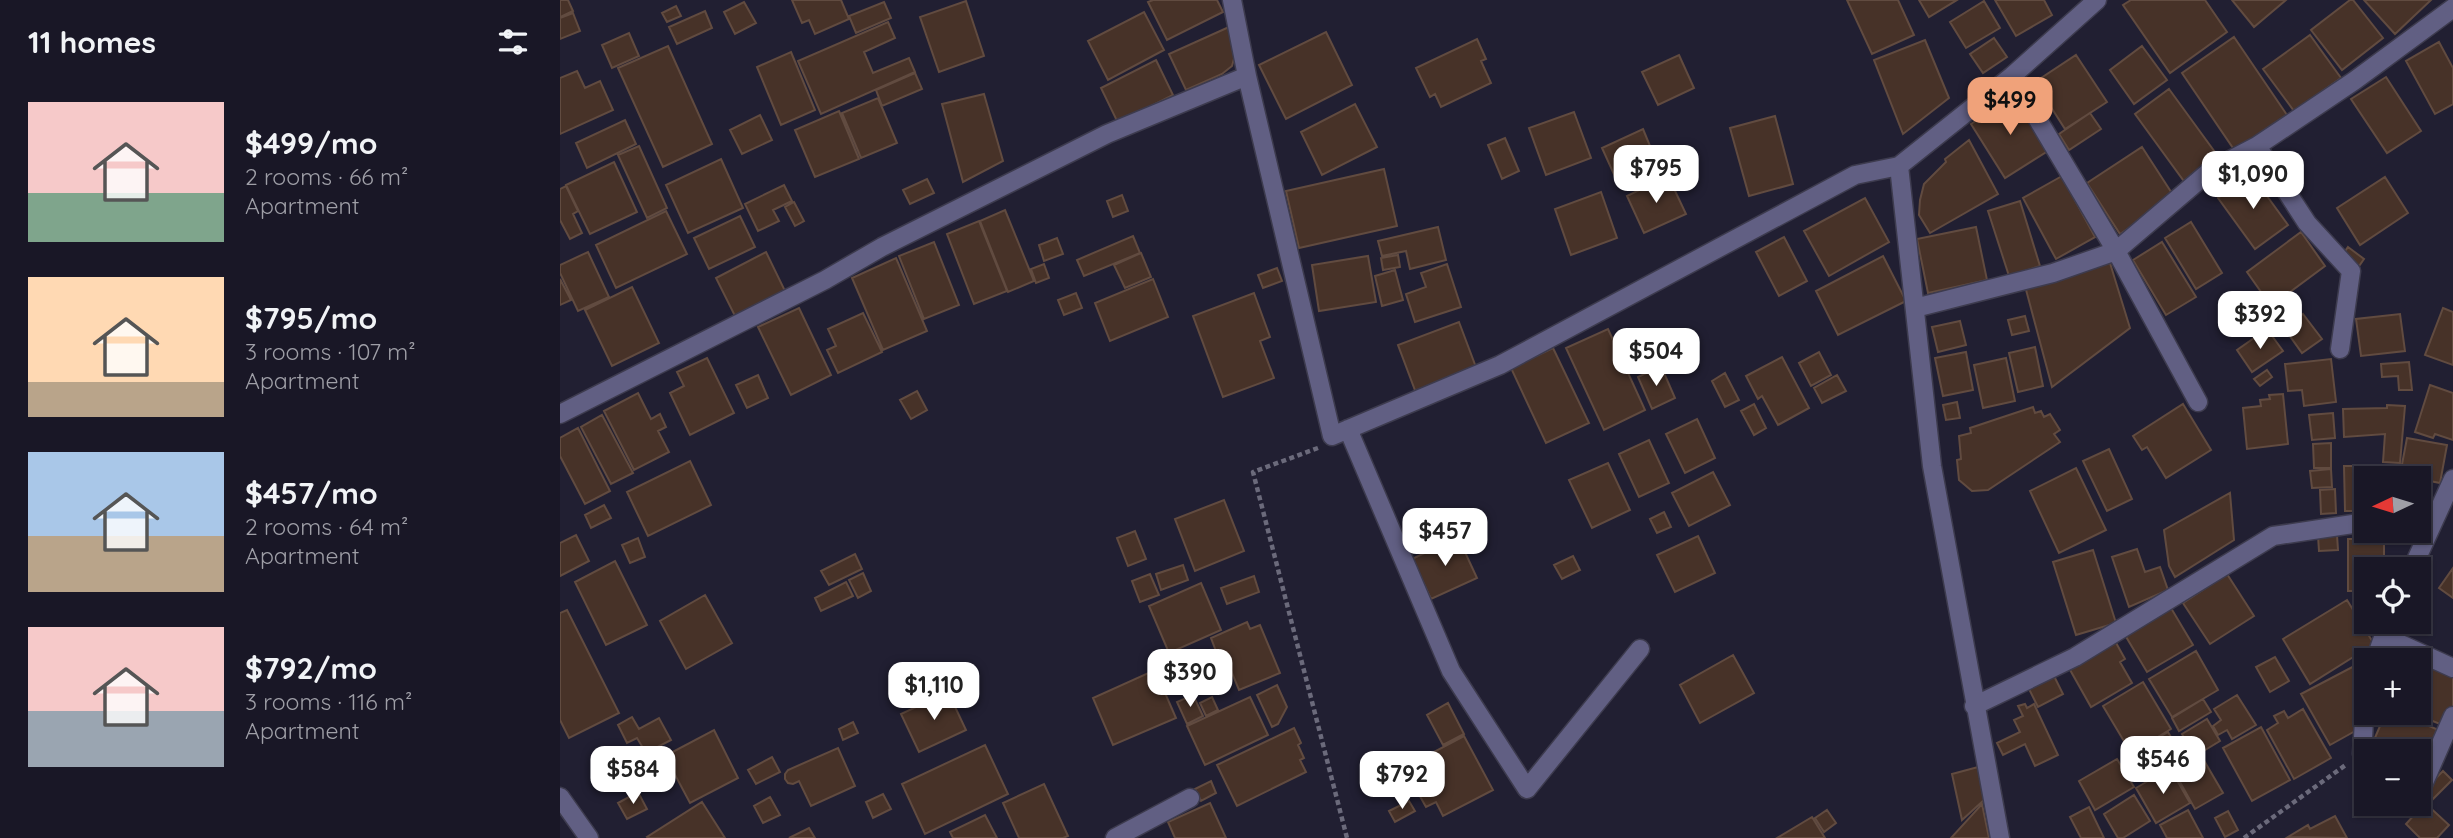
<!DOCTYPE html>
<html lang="en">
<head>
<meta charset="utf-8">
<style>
  body { margin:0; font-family:Quicksand,sans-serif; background:#22202e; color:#f1f3f6; height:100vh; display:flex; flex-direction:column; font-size:26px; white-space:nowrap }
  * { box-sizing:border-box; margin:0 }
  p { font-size:23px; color:#9f9fa7 }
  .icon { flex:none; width:38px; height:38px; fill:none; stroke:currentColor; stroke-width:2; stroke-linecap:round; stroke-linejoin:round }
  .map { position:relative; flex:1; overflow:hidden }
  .sheet { display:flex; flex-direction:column; background:#191726; width:560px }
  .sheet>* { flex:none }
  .needle { width:46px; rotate:266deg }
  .buttons { position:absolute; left:1794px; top:466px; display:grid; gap:14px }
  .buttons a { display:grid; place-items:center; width:77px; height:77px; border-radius:0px; background:#191726; box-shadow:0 2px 5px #0004,0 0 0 2px #373643; font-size:35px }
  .price { position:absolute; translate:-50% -60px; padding:0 16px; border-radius:14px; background:#fff; color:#222; font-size:23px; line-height:46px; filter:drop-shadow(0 2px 4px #0008) }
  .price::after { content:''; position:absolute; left:50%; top:42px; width:21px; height:16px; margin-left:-10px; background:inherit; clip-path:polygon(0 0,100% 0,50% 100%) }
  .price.current { background:#f0a27a; color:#111 }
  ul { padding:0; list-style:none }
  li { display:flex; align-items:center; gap:21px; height:175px; padding:0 28px }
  li span { display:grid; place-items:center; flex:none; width:196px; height:140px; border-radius:0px; color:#555 }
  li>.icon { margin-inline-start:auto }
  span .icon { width:84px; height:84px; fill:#fffc; stroke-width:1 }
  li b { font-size:30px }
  h2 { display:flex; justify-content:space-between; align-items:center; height:84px; padding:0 28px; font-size:30px }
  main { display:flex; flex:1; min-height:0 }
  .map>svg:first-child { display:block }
  .building { fill:#473228; stroke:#614b40; stroke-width:2 }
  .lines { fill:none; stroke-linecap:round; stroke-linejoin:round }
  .minor-casing { stroke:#3d3b4e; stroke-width:21 }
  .path { stroke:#6b6a7b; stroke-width:4.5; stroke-dasharray:5 3.5; stroke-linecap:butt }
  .minor { stroke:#615f83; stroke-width:18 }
</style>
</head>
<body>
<main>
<section class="sheet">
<h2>11 homes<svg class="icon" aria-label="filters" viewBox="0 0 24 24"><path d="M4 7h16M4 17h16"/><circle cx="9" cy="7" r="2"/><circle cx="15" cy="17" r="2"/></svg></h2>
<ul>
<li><span style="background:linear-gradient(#f6c9c9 65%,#7fa58c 0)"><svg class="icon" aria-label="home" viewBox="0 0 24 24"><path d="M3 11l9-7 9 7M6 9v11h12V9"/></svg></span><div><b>$499/mo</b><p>2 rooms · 66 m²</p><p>Apartment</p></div></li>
<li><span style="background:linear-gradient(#ffd9b3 75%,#b9a48a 0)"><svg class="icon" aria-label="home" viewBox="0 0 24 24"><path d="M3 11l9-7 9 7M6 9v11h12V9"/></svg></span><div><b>$795/mo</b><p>3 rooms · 107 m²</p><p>Apartment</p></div></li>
<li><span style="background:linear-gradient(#a9c7e8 60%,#b9a48a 0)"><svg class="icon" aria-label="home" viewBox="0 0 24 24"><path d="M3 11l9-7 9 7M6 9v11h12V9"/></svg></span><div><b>$457/mo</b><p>2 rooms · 64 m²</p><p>Apartment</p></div></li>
<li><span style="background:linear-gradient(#f6c9c9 60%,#9aa5b1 0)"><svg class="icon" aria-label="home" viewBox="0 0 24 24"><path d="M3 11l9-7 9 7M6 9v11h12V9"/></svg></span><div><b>$792/mo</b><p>3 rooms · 116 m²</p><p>Apartment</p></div></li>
</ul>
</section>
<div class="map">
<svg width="1893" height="838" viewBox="0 0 1893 838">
  <rect width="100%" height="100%" fill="#211f32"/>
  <path class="building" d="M 0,0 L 8,0 L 13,11 L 0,17 Z
    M 232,0 L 281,0 L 289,19 L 255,34 L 249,20 L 242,23 Z
    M 593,0 L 657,0 L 663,12 L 607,40 L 588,2 Z
    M 1287,0 L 1338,0 L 1354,35 L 1312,54 Z
    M 1359,0 L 1397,0 L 1369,17 Z
    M 1435,0 L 1484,0 L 1492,15 L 1456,36 Z
    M 1571,0 L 1645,0 L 1667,32 L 1610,73 L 1563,5 Z
    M 1672,0 L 1726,0 L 1694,27 Z
    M 1790,0 L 1793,0 L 1823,38 L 1782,70 L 1751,30 Z
    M 1804,0 L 1871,0 L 1835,34 Z
    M 406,1 L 424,56 L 379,72 L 360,17 Z
    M 1424,1 L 1440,28 L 1406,48 L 1390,22 Z
    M 184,2 L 196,23 L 175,34 L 164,12 Z
    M 324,2 L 331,18 L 296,33 L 289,16 Z
    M 116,6 L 121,16 L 107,22 L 102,13 Z
    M 145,11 L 152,28 L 117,44 L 109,27 Z
    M 584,12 L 604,50 L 548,80 L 528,41 Z
    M 13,13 L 20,31 L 0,39 L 0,18 Z
    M 328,22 L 335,38 L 304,52 L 313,73 L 349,58 L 355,72 L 261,114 L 238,61 Z
    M 669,27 L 675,55 L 672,66 L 662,74 L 626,90 L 609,54 Z
    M 766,32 L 792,85 L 726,119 L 699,65 Z
    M 69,33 L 79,56 L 52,68 L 42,45 Z
    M 1750,35 L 1781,78 L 1734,111 L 1703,69 Z
    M 1674,37 L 1727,115 L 1675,151 L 1622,73 Z
    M 1434,38 L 1447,57 L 1423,73 L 1410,54 Z
    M 917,39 L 926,59 L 921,61 L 931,83 L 881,107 L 875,94 L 870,97 L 856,68 Z
    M 1365,40 L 1389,98 L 1343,134 L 1314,60 Z
    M 1879,42 L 1893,68 L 1893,104 L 1875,114 L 1846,61 Z
    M 108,46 L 152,144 L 103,167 L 58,68 Z
    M 1582,46 L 1607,80 L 1574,104 L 1550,70 Z
    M 231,52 L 255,110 L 221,125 L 197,67 Z
    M 1119,55 L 1134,88 L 1098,105 L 1082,72 Z
    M 1516,55 L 1547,102 L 1505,129 L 1475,82 Z
    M 596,60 L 613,95 L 558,123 L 541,88 Z
    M 17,71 L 25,88 L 40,81 L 53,110 L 0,134 L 0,78 Z
    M 355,73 L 362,89 L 322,106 L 316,90 Z
    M 1826,77 L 1861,131 L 1827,153 L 1791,99 Z
    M 1609,89 L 1660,159 L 1626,184 L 1575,114 Z
    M 424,94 L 443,161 L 403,182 L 382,104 Z
    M 1454,96 L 1488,151 L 1445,178 L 1411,124 Z
    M 318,98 L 337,143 L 301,158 L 282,113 Z
    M 795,104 L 817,147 L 762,175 L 741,132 Z
    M 279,111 L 299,159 L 255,177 L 235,130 Z
    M 1014,112 L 1031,158 L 986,175 L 969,128 Z
    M 1530,113 L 1541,129 L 1509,150 L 1499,134 Z
    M 200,115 L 212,140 L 182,154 L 170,130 Z
    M 1215,116 L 1233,184 L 1189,196 L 1170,128 Z
    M 65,120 L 76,144 L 27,168 L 16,143 Z
    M 1083,129 L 1097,163 L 1057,181 L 1042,148 Z
    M 945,138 L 959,171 L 942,179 L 928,145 Z
    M 1409,140 L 1438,194 L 1370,233 L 1359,215 L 1360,200 L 1364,184 L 1386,162 L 1385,159 Z
    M 79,146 L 107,208 L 87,218 L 58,155 Z
    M 1582,147 L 1615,198 L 1560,234 L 1527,183 Z
    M 161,159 L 183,208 L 128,233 L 106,185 Z
    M 54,162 L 77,212 L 30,234 L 6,185 Z
    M 824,169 L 837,226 L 739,248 L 726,191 Z
    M 1691,174 L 1728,225 L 1695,249 L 1658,198 Z
    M 1108,176 L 1126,214 L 1084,233 L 1067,196 Z
    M 1502,176 L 1535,237 L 1496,259 L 1463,198 Z
    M 1825,177 L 1848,213 L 1800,245 L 1777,208 Z
    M 367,179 L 374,193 L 350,204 L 343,190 Z
    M 224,185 L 232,201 L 213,210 L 219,221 L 198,231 L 185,204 Z
    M 6,186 L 18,211 L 13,214 L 22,233 L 10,239 L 0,220 L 0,189 Z
    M 1041,192 L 1057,238 L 1011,255 L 995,209 Z
    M 562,195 L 568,211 L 553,217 L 547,201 Z
    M 1305,198 L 1329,242 L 1269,276 L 1244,231 Z
    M 1460,201 L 1480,266 L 1449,276 L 1428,211 Z
    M 234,202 L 244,221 L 235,226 L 225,207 Z
    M 445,210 L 474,281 L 448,292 L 420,221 Z
    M 106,211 L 127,254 L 56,288 L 36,245 Z
    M 180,216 L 195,247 L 149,269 L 134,238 Z
    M 419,221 L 447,291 L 414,304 L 387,234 Z
    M 1631,222 L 1662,273 L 1636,289 L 1605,238 Z
    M 878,227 L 886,260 L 850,269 L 846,251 L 822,256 L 818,241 Z
    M 1416,227 L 1427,280 L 1368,293 L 1357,239 Z
    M 1741,232 L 1765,266 L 1711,306 L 1687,272 Z
    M 573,236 L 580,253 L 524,276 L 517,260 Z
    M 1224,237 L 1247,281 L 1219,296 L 1196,252 Z
    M 497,238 L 503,254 L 484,261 L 479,245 Z
    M 374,242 L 399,305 L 364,319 L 339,256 Z
    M 1602,242 L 1636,297 L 1606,315 L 1573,260 Z
    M 1788,247 L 1804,259 L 1797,269 L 1781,257 Z
    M 28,252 L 49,297 L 18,311 L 0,273 L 0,265 Z
    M 206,252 L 226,293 L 176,318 L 156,278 Z
    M 581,253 L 591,277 L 565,288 L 554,265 Z
    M 838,255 L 840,267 L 823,270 L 821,258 Z
    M 808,256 L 816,302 L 759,311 L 752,265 Z
    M 1323,256 L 1346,301 L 1278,335 L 1256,291 Z
    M 336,258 L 367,331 L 323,350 L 292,278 Z
    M 1550,263 L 1570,328 L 1492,387 L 1465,286 Z
    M 484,264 L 489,278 L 476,283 L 471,269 Z
    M 887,264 L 901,307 L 855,322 L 846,294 L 866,287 L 861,273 Z
    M 717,268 L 722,281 L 703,288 L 698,275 Z
    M 835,270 L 843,300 L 822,306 L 815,276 Z
    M 0,279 L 11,300 L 0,305 Z
    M 593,279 L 608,317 L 550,341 L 535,303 Z
    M 72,287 L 99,343 L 52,366 L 25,310 Z
    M 516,293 L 522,308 L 504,315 L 498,300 Z
    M 694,293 L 710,337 L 700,341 L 714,378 L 663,397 L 633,316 Z
    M 239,308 L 271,375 L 231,395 L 198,327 Z
    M 1883,308 L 1893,312 L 1893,365 L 1865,355 Z
    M 303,313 L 322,352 L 278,373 L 267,350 L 276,346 L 268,329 Z
    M 1743,314 L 1762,339 L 1742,353 L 1724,328 Z
    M 1840,314 L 1845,351 L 1801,356 L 1796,319 Z
    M 1465,316 L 1469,331 L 1452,335 L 1448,320 Z
    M 1400,321 L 1406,345 L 1378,352 L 1372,327 Z
    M 899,322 L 917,370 L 856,393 L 838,345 Z
    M 1048,329 L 1085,410 L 1044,430 L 1006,348 Z
    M 1707,329 L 1723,351 L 1692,372 L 1677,350 Z
    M 1475,347 L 1483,386 L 1458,392 L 1449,353 Z
    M 993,348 L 1029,423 L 986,443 L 951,368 Z
    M 1259,352 L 1271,375 L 1251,386 L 1239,363 Z
    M 1406,352 L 1413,390 L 1383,396 L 1375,358 Z
    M 1222,357 L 1249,408 L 1218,425 L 1202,396 L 1198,399 L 1186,376 Z
    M 147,358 L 174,413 L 130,435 L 110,393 L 124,386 L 117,372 Z
    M 1446,358 L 1455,401 L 1423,408 L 1414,365 Z
    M 1771,359 L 1776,402 L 1744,406 L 1742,390 L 1728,391 L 1725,364 Z
    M 1849,362 L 1852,390 L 1839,390 L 1838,376 L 1822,377 L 1821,364 Z
    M 1101,366 L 1115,398 L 1092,409 L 1078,377 Z
    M 1707,370 L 1712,377 L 1700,386 L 1694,379 Z
    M 1165,373 L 1179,400 L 1165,407 L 1152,381 Z
    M 198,375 L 208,398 L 187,408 L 176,385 Z
    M 1277,375 L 1286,391 L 1262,403 L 1254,388 Z
    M 1870,385 L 1893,393 L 1893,440 L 1875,434 L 1873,438 L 1855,432 Z
    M 357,391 L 367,410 L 351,419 L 340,400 Z
    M 78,393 L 91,419 L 100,414 L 106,427 L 98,431 L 109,452 L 74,470 L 44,411 Z
    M 1723,394 L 1728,444 L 1687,449 L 1683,408 L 1701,406 L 1700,400 L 1710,399 L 1709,395 Z
    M 1397,402 L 1400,418 L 1386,420 L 1383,405 Z
    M 1194,404 L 1206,428 L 1194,435 L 1181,411 Z
    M 1623,404 L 1651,450 L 1606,478 L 1587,447 L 1582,450 L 1573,436 Z
    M 1827,405 L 1845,406 L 1840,463 L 1823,462 L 1825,434 L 1784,437 L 1783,409 L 1827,408 Z
    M 1473,407 L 1475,413 L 1481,411 L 1484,417 L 1490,414 L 1500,430 L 1494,434 L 1500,442 L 1428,490 L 1412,491 L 1399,480 L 1397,460 L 1401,459 L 1399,436 L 1411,433 L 1410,428 Z
    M 1773,413 L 1775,438 L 1752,440 L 1749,415 Z
    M 42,415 L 73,473 L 51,484 L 21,427 Z
    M 1137,419 L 1155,458 L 1125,473 L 1106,434 Z
    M 18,428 L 50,491 L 25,504 L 0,456 L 0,438 Z
    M 1847,438 L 1887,445 L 1880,483 L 1840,475 Z
    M 1089,440 L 1109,483 L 1079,497 L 1059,454 Z
    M 1771,443 L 1771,468 L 1754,468 L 1753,444 Z
    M 1549,449 L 1572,499 L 1547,511 L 1523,461 Z
    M 130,461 L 151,505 L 88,536 L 67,492 Z
    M 1048,463 L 1070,510 L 1032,528 L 1009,480 Z
    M 1784,466 L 1804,466 L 1805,511 L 1785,511 Z
    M 1516,468 L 1546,530 L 1499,553 L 1470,491 Z
    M 1771,469 L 1772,487 L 1752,488 L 1750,471 Z
    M 1153,472 L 1170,505 L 1129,526 L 1112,493 Z
    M 1775,489 L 1776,513 L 1761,514 L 1760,490 Z
    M 1670,493 L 1674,540 L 1615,577 L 1609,566 L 1604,530 Z
    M 664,500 L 684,551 L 635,571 L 615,519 Z
    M 44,505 L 51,518 L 31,528 L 25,515 Z
    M 1104,512 L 1111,527 L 1097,533 L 1090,519 Z
    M 575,531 L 586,559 L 568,566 L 557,538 Z
    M 16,535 L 29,561 L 0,576 L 0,543 Z
    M 1777,535 L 1778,550 L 1759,551 L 1758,536 Z
    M 1138,536 L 1155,573 L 1115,592 L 1097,555 Z
    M 898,537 L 917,578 L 871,599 L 852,559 Z
    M 78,538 L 85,557 L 70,563 L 62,545 Z
    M 1788,539 L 1824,539 L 1824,557 L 1829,557 L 1830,569 L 1806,569 L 1806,591 L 1788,591 Z
    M 1577,549 L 1585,572 L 1600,567 L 1608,590 L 1569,607 L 1552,557 Z
    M 1533,550 L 1556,623 L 1516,635 L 1493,562 Z
    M 295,554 L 302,569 L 269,585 L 261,571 Z
    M 1013,556 L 1020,570 L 1002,579 L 994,565 Z
    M 55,561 L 87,625 L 46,645 L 15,582 Z
    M 623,565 L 628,580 L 601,590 L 596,574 Z
    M 1893,568 L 1893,598 L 1879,588 Z
    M 303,573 L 311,591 L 298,598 L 289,580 Z
    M 590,574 L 599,595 L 580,602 L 572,581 Z
    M 1667,574 L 1694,616 L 1650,644 L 1623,603 Z
    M 694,576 L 699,592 L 667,604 L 661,588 Z
    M 286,582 L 293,596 L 261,611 L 255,598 Z
    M 641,583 L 661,630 L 609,653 L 589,606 Z
    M 145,595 L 172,643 L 126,669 L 100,621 Z
    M 1787,600 L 1814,644 L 1750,684 L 1723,639 Z
    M 1611,608 L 1633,645 L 1587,672 L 1565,635 Z
    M 7,610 L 59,713 L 9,738 L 0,720 L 0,613 Z
    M 687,622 L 690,629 L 700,625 L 720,673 L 679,690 L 665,656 L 659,659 L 651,638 Z
    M 1555,641 L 1565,659 L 1560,662 L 1572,683 L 1531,707 L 1509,668 Z
    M 1636,651 L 1658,690 L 1612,717 L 1589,679 Z
    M 1173,655 L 1194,693 L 1140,723 L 1120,685 Z
    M 1715,657 L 1729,681 L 1710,692 L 1696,667 Z
    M 1858,660 L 1893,674 L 1893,706 L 1885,726 L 1850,712 L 1858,712 Z
    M 1800,663 L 1797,730 L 1770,745 L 1741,694 Z
    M 595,670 L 616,718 L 553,745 L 533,698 Z
    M 1494,676 L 1503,694 L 1478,707 L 1469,689 Z
    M 1583,682 L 1611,729 L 1571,753 L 1543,706 Z
    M 717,685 L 727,707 L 718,724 L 712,727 L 697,695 Z
    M 388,692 L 406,730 L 359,752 L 341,714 Z
    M 633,695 L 643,716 L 627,724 L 617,702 Z
    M 1677,695 L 1696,725 L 1672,739 L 1667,730 L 1658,735 L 1653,726 L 1661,720 L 1654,709 Z
    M 652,697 L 658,710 L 646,716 L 640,703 Z
    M 690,697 L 708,735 L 645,765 L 627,726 Z
    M 1643,699 L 1651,712 L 1619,731 L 1612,718 Z
    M 888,703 L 904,734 L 883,745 L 867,715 Z
    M 1465,704 L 1467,708 L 1474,704 L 1498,755 L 1475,766 L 1465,744 L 1443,755 L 1437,743 L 1460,732 L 1454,720 L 1463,716 L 1458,706 Z
    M 1743,709 L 1771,758 L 1734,779 L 1707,730 L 1718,723 L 1714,716 L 1724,711 L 1728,718 Z
    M 1826,712 L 1837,712 L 1883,732 L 1870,763 L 1858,758 L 1858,751 L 1840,751 L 1814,740 Z
    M 72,717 L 79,729 L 99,718 L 111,740 L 86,753 L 77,738 L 67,743 L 58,725 Z
    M 1647,719 L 1660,741 L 1635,756 L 1622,734 Z
    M 293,722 L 298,733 L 283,740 L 279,729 Z
    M 1701,727 L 1730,780 L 1692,801 L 1663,748 Z
    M 734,728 L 741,743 L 738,745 L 744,758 L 740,760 L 746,772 L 677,806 L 657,765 Z
    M 154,730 L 178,778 L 130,803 L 105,756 Z
    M 1608,732 L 1619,751 L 1583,773 L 1571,754 Z
    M 904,736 L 933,790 L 883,816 L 876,802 L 866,807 L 857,791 L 867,785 L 855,762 Z
    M 425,745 L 448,794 L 365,834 L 342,784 Z
    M 278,748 L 295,786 L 251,806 L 239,781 L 233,784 L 228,783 L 225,779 L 225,774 L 228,770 Z
    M 212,757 L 220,772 L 196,784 L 188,770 Z
    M 1642,757 L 1663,793 L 1635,809 L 1615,773 Z
    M 1557,759 L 1574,787 L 1535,810 L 1519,781 Z
    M 1418,767 L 1424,800 L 1402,820 L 1392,774 Z
    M 1610,768 L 1630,803 L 1596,823 L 1576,788 Z
    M 1883,771 L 1892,780 L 1873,799 L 1864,790 Z
    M 651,781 L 656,793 L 641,801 L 635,789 Z
    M 484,784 L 508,836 L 503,838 L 459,838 L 443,803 Z
    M 78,792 L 87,809 L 67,819 L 58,803 Z
    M 323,794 L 331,809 L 313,818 L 306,802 Z
    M 1574,795 L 1590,821 L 1563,838 L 1558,838 L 1544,814 Z
    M 210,797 L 220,815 L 203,823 L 194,806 Z
    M 849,801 L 855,811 L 835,822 L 829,811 Z
    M 142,802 L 165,838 L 88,838 L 87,837 Z
    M 650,803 L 666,838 L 615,838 L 608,822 Z
    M 1865,803 L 1889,825 L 1877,838 L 1860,838 L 1846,824 Z
    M 1422,804 L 1429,838 L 1391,838 Z
    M 1529,807 L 1544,838 L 1521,838 L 1510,817 Z
    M 1267,810 L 1276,823 L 1264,832 L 1255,818 Z
    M 1628,810 L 1643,838 L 1607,838 L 1600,825 Z
    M 1668,811 L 1678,830 L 1665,837 L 1655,818 Z
    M 425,815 L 437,838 L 393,838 L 390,832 Z
    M 1775,816 L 1787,838 L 1728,837 L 1748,825 L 1750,829 Z
    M 1252,817 L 1265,838 L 1217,838 Z
    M 249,828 L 255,838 L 229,838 Z"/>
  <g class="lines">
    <g class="minor-casing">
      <path id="minor" d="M 672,0 L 687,76 L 772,436 L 940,365 L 1295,175 L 1339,166 L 1452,76 L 1537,0
        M 1452,76 L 1556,251 L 1638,402
        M 1697,146 L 1747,223 L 1791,271 L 1780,349
        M 1339,166 L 1372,466 L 1440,838
        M 1355,308 L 1493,273 L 1556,251 L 1651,170 L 1697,146 L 1794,81 L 1893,8
        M 0,414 L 265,280 L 322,247 L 547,134 L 687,76
        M 788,429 L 891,671 L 967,789 L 1080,649
        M 1852,569 L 1893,479
        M 1823,636 L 1893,668
        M 1815,660 L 1829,621
        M 1414,706 L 1515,657 L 1713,536 L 1806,522
        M 1802,754 L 1806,687
        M 1862,787 L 1893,716
        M 0,797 L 29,838
        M 555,838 L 630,798"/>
    </g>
    <path class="path" d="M 758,448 L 693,472 L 787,838
      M 1684,838 L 1787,764"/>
    <use href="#minor" class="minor"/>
  </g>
</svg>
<div class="buttons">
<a><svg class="needle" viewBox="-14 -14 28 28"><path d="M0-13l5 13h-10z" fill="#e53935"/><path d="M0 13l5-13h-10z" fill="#9f9fa7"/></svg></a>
<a><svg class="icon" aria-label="locate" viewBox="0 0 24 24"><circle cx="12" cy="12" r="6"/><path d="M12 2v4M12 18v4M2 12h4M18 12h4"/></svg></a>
<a>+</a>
<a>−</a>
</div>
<b class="price current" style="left:1450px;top:137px">$499</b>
<b class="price" style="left:1096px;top:205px">$795</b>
<b class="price" style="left:1693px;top:211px">$1,090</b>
<b class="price" style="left:1700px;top:351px">$392</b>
<b class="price" style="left:1096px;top:388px">$504</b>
<b class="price" style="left:885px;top:568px">$457</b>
<b class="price" style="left:630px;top:709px">$390</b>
<b class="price" style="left:374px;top:722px">$1,110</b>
<b class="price" style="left:1603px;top:796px">$546</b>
<b class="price" style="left:73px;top:806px">$584</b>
<b class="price" style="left:842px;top:811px">$792</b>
</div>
</main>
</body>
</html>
